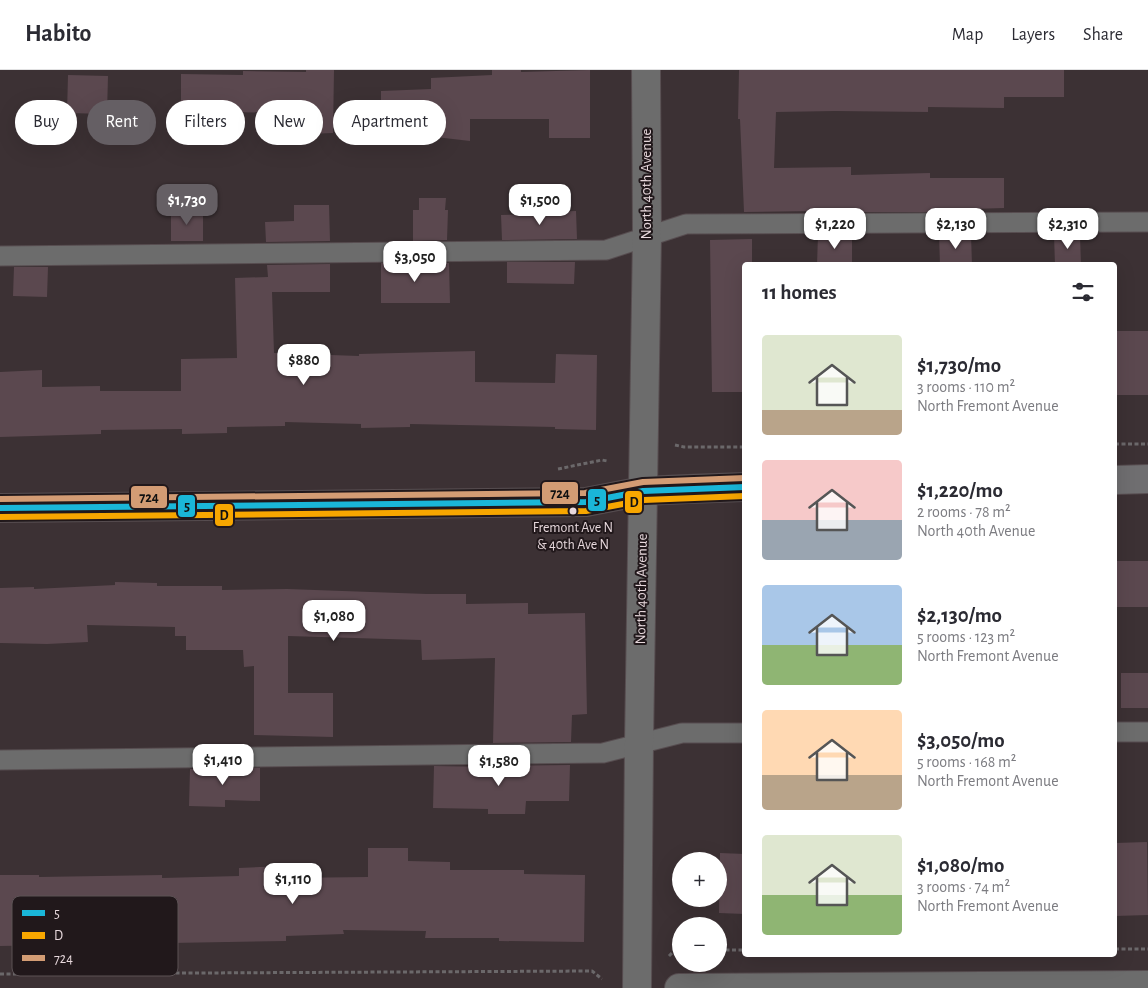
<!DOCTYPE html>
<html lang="en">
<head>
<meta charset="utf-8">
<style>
  body { margin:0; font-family:"Alegreya Sans",sans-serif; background:#f2f2f3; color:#2b2b33; height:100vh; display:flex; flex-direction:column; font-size:19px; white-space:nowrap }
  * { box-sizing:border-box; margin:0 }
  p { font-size:16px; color:#7c7c81 }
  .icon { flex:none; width:28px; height:28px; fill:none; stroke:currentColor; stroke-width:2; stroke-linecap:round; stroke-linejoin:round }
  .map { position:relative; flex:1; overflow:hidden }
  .sheet { position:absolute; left:742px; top:192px; width:375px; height:695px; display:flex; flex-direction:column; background:#fff; border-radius:5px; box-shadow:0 5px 20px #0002 }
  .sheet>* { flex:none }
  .guide { position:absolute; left:15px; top:30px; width:475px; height:45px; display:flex; gap:10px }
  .controls { position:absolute; left:672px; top:782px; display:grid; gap:10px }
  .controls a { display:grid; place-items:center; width:55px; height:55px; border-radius:50%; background:#fff; box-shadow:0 5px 20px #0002; font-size:25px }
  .price { position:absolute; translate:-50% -42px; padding:0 11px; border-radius:10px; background:#fff; color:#222; font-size:16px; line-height:32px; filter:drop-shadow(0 1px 2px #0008) }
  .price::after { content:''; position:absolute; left:50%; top:30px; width:15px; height:11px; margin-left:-8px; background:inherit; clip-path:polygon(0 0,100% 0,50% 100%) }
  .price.on { background:#655f64; color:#fff }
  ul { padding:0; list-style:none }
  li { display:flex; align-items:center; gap:15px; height:125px; padding:0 20px }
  li span { display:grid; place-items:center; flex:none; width:140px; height:100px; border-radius:5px; color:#555 }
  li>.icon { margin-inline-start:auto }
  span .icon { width:60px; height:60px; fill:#fffc; stroke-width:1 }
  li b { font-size:21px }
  h2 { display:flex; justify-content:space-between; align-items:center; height:60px; padding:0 20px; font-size:21px }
  .chip { padding:0 18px; border-radius:22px; background:#fff; box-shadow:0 5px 20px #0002; font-size:18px; line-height:45px }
  .chip.on { background:#655f64; color:#fff }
  header { display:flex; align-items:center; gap:30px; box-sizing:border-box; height:70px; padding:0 25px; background:#fff; border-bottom:1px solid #e1e1e2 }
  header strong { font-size:24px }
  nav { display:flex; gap:28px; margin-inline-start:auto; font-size:18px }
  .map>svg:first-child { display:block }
  .building { fill:#5b484f }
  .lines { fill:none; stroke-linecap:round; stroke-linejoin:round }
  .lane-casing { stroke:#574d50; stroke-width:21 }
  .street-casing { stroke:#574d50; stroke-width:30 }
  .secondary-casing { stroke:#574d50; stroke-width:30 }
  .path { stroke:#6b686a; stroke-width:3; stroke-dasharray:4 2.5; stroke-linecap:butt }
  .lane { stroke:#6c6c6c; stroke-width:19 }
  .street { stroke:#6c6c6c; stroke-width:28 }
  .secondary { stroke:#6f6e70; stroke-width:28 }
  .bus-1-casing { stroke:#21181b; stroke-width:10 }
  .bus-2-casing { stroke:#21181b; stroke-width:10 }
  .bus-3-casing { stroke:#21181b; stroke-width:10 }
  .bus-1 { stroke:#1ab6d8; stroke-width:6 }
  .bus-2 { stroke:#f7a600; stroke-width:6 }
  .bus-3 { stroke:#d39c74; stroke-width:6 }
  .bus-dot { fill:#e7d8dc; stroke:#21181b; stroke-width:2 }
  .labels { text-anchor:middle; stroke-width:4; stroke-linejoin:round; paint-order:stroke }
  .bus-label { font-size:14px; fill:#e7d8dc; stroke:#21181b }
  .street-label { font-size:15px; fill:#e7d8dc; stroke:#21181b }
  .key { fill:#21181b; stroke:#5c5255; stroke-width:1 }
  .key-label { font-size:14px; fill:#e7d8dc }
  .line-badge { stroke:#21181b; stroke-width:2 }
  .pale-badge-label { font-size:14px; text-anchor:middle; font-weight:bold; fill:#111 }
</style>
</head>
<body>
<header>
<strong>Habito</strong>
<nav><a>Map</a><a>Layers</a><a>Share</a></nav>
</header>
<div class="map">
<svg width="1148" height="918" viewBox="0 0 1148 918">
  <rect width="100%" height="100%" fill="#3c3134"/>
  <path class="building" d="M 306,0 L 334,0 L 333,63 L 307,64 L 307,43 L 225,42 L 225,46 L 181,45 L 181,4 L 243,5 L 243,1 L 306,2 Z
    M 492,0 L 521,0 L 521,2 L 590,0 L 590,68 L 549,68 L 549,49 L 470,49 L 470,71 L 410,64 L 381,65 L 381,21 L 431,19 L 431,8 L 492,5 Z
    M 739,0 L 1064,0 L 1064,27 L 1004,27 L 1004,38 L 928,37 L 928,42 L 835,41 L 776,42 L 774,98 L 851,97 L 851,105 L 930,103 L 930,108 L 1004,108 L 1004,138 L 971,139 L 971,142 L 814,142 L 814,141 L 744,142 L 740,49 L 738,49 Z
    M 68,5 L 108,6 L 107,44 L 67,43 Z
    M 419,128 L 446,128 L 445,140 L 448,140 L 447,170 L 413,171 L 413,140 L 419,140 Z
    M 294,135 L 329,135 L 330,171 L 266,172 L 265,152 L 294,151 Z
    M 171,140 L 203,140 L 203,171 L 171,171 Z
    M 576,141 L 577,169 L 502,170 L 501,145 L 541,144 L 541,142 Z
    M 939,164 L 971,164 L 972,195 L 940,195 Z
    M 818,165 L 852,165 L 852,195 L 817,195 Z
    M 1054,165 L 1080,165 L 1081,195 L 1055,195 Z
    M 752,169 L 752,195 L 745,195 L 745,322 L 712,322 L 710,170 Z
    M 507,192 L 575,192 L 574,214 L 507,213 Z
    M 381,193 L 449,193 L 450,233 L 381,233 Z
    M 330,194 L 330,222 L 272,222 L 274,283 L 359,286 L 359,284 L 475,281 L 475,312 L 555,313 L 556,284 L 597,285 L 596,360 L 555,359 L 555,357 L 410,354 L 410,357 L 361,358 L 361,354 L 285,352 L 285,356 L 227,357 L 227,363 L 182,364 L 182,359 L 101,360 L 101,364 L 0,367 L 0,302 L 42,300 L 42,317 L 100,316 L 100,321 L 181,321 L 181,289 L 237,288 L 235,208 L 268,207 L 267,195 Z
    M 14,197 L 48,197 L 47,227 L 13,226 Z
    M 1115,261 L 1148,261 L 1148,325 L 1115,325 Z
    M 1115,491 L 1148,491 L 1148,537 L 1115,537 Z
    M 115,512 L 157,513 L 157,516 L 222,516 L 222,520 L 287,519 L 427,524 L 466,524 L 466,534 L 528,533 L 528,544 L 585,543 L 587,644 L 572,645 L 571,672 L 493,673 L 495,588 L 422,590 L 421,570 L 288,566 L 288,623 L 333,623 L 333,667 L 254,665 L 254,596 L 244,597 L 243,580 L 186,580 L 186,566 L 175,566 L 175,557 L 87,555 L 88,572 L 47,574 L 0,573 L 0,518 L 34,517 L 34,519 L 115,515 Z
    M 1121,603 L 1148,603 L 1148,638 L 1121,638 Z
    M 570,695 L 569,731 L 526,731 L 525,744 L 488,744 L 488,739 L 433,738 L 434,696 L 493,697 L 493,696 Z
    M 260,698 L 260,731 L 225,730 L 225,737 L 189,736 L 190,699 Z
    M 1147,772 L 1148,845 L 1115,846 L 1115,773 Z
    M 368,778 L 408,778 L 408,791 L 450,792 L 450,800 L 524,800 L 524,804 L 585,805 L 584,872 L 499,871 L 499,868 L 425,868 L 426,861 L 343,860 L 344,864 L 286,866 L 286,871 L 0,876 L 0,805 L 39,805 L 39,807 L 162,805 L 162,808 L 239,806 L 239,798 L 284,796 L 284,808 L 368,807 Z
    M 720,783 L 745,784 L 745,844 L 719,843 Z"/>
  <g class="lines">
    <g class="lane-casing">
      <path id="lane" d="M 0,186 L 606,180 L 686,154 L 1148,152
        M 1115,662 L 1148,662
        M 0,690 L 603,683 L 682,663 L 745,663"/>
    </g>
    <g class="street-casing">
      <path id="street" d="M 637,918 L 639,673 L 647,166 L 646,0
        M 679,918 L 1148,915"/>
    </g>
    <g class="secondary-casing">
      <path id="secondary" d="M 1115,410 L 1148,409
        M 0,438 L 586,432 L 643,421 L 688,419 L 745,417"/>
    </g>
    <path class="path" d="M 1115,374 L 1148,374
      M 675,375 L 684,377 L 745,377
      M 558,399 L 602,390 L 607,391
      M 1115,879 L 1148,879
      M 719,880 L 745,880
      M 669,886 L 675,880 L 681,880
      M 0,904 L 592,901 L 602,909"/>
    <use href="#lane" class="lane"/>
    <use href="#street" class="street"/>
    <use href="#secondary" class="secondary"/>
    <g class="bus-1-casing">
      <path id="bus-1" d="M 0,438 L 586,432 L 643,421 L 745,417"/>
    </g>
    <g class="bus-2-casing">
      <path id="bus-2" d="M 0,447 L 586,441 L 644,430 L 745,426"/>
    </g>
    <g class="bus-3-casing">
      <path id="bus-3" d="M 0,429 L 585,423 L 643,412 L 745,408"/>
    </g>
    <use href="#bus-1" class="bus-1"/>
    <use href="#bus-2" class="bus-2"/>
    <use href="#bus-3" class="bus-3"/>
  </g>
  <circle class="bus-dot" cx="573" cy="441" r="4.5"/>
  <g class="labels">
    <g class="bus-label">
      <text x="573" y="462">Fremont Ave N<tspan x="573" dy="17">&amp; 40th Ave N</tspan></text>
    </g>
    <g class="street-label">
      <text transform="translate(646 114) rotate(-90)" y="5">North 40th Avenue</text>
      <text transform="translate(641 519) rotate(-89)" y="5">North 40th Avenue</text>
    </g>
  </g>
  <rect x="12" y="826" width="166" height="80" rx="8" class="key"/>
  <rect x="22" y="840" width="23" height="6" fill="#1ab6d8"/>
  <rect x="22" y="862" width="23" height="7" fill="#f7a600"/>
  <rect x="22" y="885" width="23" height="6" fill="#d39c74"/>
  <g class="key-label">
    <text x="54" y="848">5</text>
    <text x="54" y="870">D</text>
    <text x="54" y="893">724</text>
  </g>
  <g class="line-badge">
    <rect x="541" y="411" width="38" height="24" rx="5" fill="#d39c74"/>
    <rect x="130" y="415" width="38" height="24" rx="5" fill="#d39c74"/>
    <rect x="587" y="418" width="20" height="24" rx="5" fill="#1ab6d8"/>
    <rect x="624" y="420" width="19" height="24" rx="5" fill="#f7a600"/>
    <rect x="177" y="424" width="19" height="24" rx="5" fill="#1ab6d8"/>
    <rect x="214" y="433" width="20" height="24" rx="5" fill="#f7a600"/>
  </g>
  <g class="pale-badge-label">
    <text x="560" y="428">724</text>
    <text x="149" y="432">724</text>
    <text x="597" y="435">5</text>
    <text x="634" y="437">D</text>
    <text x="187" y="441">5</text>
    <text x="224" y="450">D</text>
  </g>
</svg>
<div class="controls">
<a>+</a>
<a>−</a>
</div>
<b class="price on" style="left:187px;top:156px">$1,730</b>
<b class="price" style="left:540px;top:156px">$1,500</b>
<b class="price" style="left:835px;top:180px">$1,220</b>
<b class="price" style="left:956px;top:180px">$2,130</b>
<b class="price" style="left:1068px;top:180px">$2,310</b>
<b class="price" style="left:415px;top:213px">$3,050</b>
<b class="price" style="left:304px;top:316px">$880</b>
<b class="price" style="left:334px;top:572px">$1,080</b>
<b class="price" style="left:223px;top:716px">$1,410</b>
<b class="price" style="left:499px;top:717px">$1,580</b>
<b class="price" style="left:293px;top:835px">$1,110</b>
<div class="guide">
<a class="chip">Buy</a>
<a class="chip on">Rent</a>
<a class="chip">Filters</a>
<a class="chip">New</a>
<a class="chip">Apartment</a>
</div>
<section class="sheet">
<h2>11 homes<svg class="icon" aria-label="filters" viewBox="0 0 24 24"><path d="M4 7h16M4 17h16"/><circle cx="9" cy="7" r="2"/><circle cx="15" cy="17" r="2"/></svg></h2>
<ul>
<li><span style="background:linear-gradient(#dfe7d0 75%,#b9a48a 0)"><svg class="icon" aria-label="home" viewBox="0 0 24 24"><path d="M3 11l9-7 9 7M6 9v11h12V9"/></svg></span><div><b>$1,730/mo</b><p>3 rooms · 110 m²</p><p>North Fremont Avenue</p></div></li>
<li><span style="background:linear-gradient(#f6c9c9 60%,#9aa5b1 0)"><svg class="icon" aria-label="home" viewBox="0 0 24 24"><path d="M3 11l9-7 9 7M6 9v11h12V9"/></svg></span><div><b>$1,220/mo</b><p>2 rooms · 78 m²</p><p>North 40th Avenue</p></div></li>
<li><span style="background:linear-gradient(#a9c7e8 60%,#8fb573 0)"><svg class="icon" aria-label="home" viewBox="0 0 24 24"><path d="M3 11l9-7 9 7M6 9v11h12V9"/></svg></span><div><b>$2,130/mo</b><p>5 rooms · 123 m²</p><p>North Fremont Avenue</p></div></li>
<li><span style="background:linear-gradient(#ffd9b3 65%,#b9a48a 0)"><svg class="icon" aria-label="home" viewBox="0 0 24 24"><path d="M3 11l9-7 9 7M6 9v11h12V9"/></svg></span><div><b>$3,050/mo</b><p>5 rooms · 168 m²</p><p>North Fremont Avenue</p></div></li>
<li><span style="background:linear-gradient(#dfe7d0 60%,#8fb573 0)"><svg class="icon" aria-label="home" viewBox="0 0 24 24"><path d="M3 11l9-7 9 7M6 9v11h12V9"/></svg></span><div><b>$1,080/mo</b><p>3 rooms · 74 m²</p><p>North Fremont Avenue</p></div></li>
</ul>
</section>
</div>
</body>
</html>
